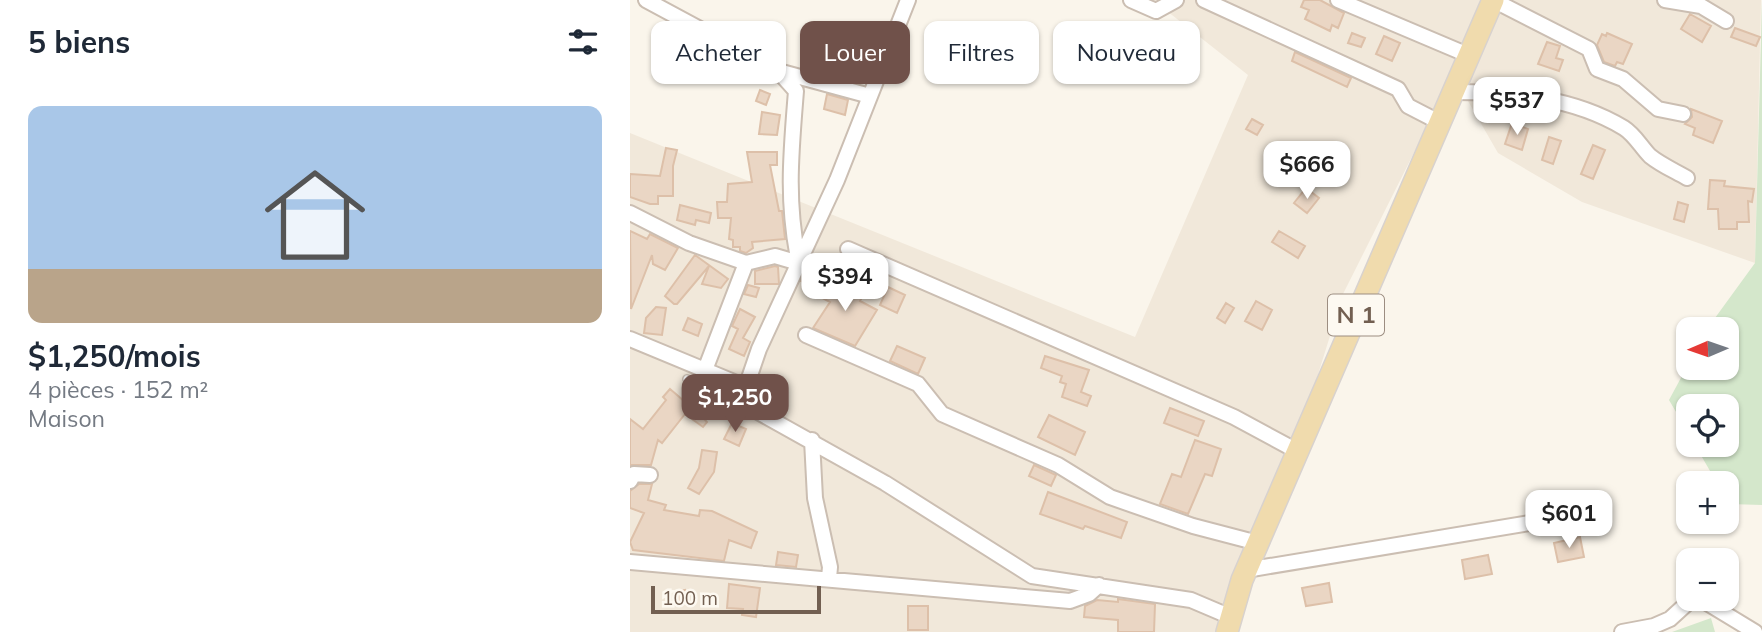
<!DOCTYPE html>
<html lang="fr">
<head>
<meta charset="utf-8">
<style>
  body { margin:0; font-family:Mulish,sans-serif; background:#f6f6f7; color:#1f2937; height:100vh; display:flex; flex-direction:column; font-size:26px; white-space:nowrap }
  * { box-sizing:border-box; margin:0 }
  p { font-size:23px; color:#747a83 }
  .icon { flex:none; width:38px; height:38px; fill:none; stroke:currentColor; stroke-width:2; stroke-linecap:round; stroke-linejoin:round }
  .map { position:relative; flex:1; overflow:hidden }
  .sheet { display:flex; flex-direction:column; background:#fff; width:630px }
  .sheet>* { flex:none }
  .hud { position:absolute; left:21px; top:21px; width:665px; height:63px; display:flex; gap:14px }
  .needle { width:46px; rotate:268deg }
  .controls { position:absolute; left:1046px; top:317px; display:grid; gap:14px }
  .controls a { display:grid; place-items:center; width:63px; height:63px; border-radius:14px; background:#fff; box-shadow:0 2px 5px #0004; font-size:35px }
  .scale { position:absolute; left:21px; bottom:18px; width:170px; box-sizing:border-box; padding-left:7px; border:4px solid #725f51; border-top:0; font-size:19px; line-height:24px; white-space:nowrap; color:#725f51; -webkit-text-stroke:5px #fdf9f1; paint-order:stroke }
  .price { position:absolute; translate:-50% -60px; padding:0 16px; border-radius:14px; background:#fff; color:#222; font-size:23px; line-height:46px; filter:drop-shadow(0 2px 4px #0008) }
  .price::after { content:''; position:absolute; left:50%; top:42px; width:21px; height:16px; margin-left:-10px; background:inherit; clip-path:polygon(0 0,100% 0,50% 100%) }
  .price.selected { background:#70514a; color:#fff }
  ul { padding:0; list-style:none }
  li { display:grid; align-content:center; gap:14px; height:371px; padding:0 28px }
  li+li { border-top:2px solid #e0e1e3 }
  li span { display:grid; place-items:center; height:217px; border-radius:14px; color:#555 }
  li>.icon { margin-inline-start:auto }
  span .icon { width:126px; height:126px; fill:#fffc; stroke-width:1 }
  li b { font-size:30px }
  h2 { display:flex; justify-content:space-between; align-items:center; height:84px; padding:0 28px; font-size:30px }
  .chip { padding:0 24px; border-radius:14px; background:#fff; box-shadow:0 2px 5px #0004; font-size:24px; line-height:63px }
  .chip.selected { background:#70514a; color:#fff }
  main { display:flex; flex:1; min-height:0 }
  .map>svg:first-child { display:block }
  .residential { fill:#f1e8da }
  .green { fill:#d4e7cb }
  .building { fill:#ead6c4; stroke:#ddc0a9; stroke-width:2 }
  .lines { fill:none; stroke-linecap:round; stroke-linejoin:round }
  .service-casing { stroke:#cbbeb2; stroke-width:10 }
  .minor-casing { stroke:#cbbeb2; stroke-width:18 }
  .primary-casing { stroke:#d8d2ce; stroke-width:24 }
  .service { stroke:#fff; stroke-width:7 }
  .minor { stroke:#fff; stroke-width:14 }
  .primary { stroke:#f0dbad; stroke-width:21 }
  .labels { text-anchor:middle; stroke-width:6; stroke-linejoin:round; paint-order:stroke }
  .shield { fill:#fdf9f1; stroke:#9c8d81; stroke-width:2 }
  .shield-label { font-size:24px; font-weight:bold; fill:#725f51 }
</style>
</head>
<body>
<main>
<section class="sheet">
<h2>5 biens<svg class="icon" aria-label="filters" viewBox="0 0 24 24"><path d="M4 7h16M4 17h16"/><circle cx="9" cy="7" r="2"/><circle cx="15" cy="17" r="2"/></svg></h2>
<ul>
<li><span style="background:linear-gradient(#a9c7e8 75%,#b9a48a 0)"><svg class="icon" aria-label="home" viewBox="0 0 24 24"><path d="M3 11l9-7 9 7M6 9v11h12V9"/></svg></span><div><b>$1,250/mois</b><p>4 pièces · 152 m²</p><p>Maison</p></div></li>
</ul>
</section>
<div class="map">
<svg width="1132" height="632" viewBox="0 0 1132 632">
  <rect width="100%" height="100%" fill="#faf5eb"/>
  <path class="residential" d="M 523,0 L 1131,0 L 1125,263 L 952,202 L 868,153 L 823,75 L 713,294 L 608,632 L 0,632 L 0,133 L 505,337 L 618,75 Z"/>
  <path class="green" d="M 1132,0 L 1132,505 L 1099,504 L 1097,483 L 1087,483 L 1065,445 L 1097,444 L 1097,406 L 1059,406 L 1059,434 L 1039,400 L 1059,363 L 1059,368 L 1097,368 L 1097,329 L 1077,329 L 1125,263 Z
    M 1081,618 L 1085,632 L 1042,632 Z"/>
  <path class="building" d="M 674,0 L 690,0 L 714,13 L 708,28 L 702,25 L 700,31 L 675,19 L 679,10 L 671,7 Z
    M 1060,14 L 1081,26 L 1072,42 L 1051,29 Z
    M 1105,28 L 1130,37 L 1126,46 L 1101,37 Z
    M 722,33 L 735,38 L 731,47 L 718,43 Z
    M 977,33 L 1002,44 L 993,64 L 987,62 L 985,66 L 974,62 L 967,45 L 972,34 L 976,36 Z
    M 754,36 L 770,43 L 762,61 L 746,54 Z
    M 917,42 L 930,46 L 926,58 L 933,60 L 929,71 L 908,64 Z
    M 665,52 L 721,78 L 717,87 L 662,61 Z
    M 130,90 L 140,94 L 136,105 L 126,101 Z
    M 197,94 L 218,100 L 215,115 L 194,109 Z
    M 1061,109 L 1092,121 L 1083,143 L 1063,135 L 1065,128 L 1055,124 L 1062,117 Z
    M 132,112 L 150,115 L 147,135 L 129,134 Z
    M 622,119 L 633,125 L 627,135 L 616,129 Z
    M 882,123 L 898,129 L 892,150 L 875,144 Z
    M 919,137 L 931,141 L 923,164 L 912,160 Z
    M 963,145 L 975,150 L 963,179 L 951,174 Z
    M 36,148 L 47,150 L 43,166 L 43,196 L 28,196 L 28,204 L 20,204 L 0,197 L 0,174 L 30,176 Z
    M 117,152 L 147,152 L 147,165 L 140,165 L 149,211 L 152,211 L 155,239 L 122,242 L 123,248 L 116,253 L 110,251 L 110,247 L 103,247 L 103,240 L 99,239 L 101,218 L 88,218 L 87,202 L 97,202 L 98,184 L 122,182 Z
    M 1080,180 L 1095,181 L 1094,186 L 1124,189 L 1122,202 L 1118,201 L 1119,222 L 1107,222 L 1107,229 L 1089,229 L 1088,209 L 1078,209 Z
    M 676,188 L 689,198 L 677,213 L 664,203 Z
    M 1048,202 L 1058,205 L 1054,222 L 1044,219 Z
    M 50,205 L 81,213 L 79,223 L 66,220 L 65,225 L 47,220 Z
    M 0,231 L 17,239 L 20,234 L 48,248 L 35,270 L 23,264 L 22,255 L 1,309 Z
    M 649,231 L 675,246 L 668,258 L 642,242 Z
    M 65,255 L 98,279 L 91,288 L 72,284 L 79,266 L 47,304 L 44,304 L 35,296 Z
    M 145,266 L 148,267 L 149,284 L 125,284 L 125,271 Z
    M 176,270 L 193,277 L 188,288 L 171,281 Z
    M 211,280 L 235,292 L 230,301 L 247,310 L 225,346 L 183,328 L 200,302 L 187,295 L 193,284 L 205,291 Z
    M 118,285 L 129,288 L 126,297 L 114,294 Z
    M 258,287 L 275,295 L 267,313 L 250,305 Z
    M 626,301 L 642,310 L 632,330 L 615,321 Z
    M 596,303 L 604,308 L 595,323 L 587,318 Z
    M 26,307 L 36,308 L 32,335 L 14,333 L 16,318 Z
    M 110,309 L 125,317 L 113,338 L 120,342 L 114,356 L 99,349 L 108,329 L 102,326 Z
    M 58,318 L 72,324 L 68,336 L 53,330 Z
    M 267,346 L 295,358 L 288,374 L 260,361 Z
    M 415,356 L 459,370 L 451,392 L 461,396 L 457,406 L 432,397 L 436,384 L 430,382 L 432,376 L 411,368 Z
    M 40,389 L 61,407 L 67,399 L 79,408 L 72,417 L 77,422 L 73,427 L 55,414 L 32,443 L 28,440 L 21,465 L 0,465 L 0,419 L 13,429 L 36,400 L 33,397 Z
    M 540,408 L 574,421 L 568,436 L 534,423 Z
    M 419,415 L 455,432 L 445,455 L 408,437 Z
    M 102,423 L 116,429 L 109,446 L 94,439 Z
    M 565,440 L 591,449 L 582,476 L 575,474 L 558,514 L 530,504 L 542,474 L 551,477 Z
    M 72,450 L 87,452 L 84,472 L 69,494 L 58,488 L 69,468 Z
    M 404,465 L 426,475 L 421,486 L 399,476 Z
    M 9,484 L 22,484 L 18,500 L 36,505 L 34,510 L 69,516 L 70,510 L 82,511 L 127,532 L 121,548 L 99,540 L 94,561 L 3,550 L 0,542 L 14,513 L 0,508 L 0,491 Z
    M 418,492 L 497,522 L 491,538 L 455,526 L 453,529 L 410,514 Z
    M 950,537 L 954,557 L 928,562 L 924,543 Z
    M 148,552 L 168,555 L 166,567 L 146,565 Z
    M 858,555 L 862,574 L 835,579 L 832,560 Z
    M 699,583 L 702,602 L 676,606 L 672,588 Z
    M 99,584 L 130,588 L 126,617 L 112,615 L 113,609 L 97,608 Z
    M 55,590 L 57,601 L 46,603 L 44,592 Z
    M 488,599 L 525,604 L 524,632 L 488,632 L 488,620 L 454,617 L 455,606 L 467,600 L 488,602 Z
    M 278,606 L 298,606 L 298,630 L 278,630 Z"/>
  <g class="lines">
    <g class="service-casing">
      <path id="service" d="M 57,379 L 69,386 L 82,374"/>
    </g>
    <g class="minor-casing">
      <path id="minor" d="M 16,0 L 148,71 L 240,96
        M 501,0 L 526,11 L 546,0
        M 574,0 L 768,89 L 778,106 L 809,122
        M 708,0 L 838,55
        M 863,0 L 959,49 L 967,69 L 993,79 L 1028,109 L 1053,114
        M 1035,0 L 1071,6 L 1096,21
        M 822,92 C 881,92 943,97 994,128 C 1005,135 1011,147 1020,156 C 1031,165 1045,171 1057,178
        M 0,213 L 59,243 L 116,263
        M 218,249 L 604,417 L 667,451
        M 176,335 L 288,384 L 312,414 L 428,465 L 480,497 L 563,526 L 628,543
        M 0,339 L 116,387 L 129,349 L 207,180 L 278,0
        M 75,370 L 116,263 L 145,256 L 169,263 C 156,201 161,153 166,91 L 148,71
        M 116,387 L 119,404 L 128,412 L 255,483 L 402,576 L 561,600 L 601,617
        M 182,440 L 185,498 L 200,567 L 199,578
        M 0,481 L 4,474 L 20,475
        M 0,562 L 440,601 L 459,594 L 469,585
        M 616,570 L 924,519
        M 1069,598 L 1125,632
        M 992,632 L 1024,626 L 1040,619 L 1063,598"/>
    </g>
    <g class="primary-casing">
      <path id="primary" d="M 597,632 L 612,580 L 863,0"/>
    </g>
    <use href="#service" class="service"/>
    <use href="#minor" class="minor"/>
    <use href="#primary" class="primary"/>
  </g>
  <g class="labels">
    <rect class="shield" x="698" y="294.5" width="56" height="41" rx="5"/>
    <g class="shield-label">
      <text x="726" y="323">N 1</text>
    </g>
  </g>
</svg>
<div class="controls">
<a><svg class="needle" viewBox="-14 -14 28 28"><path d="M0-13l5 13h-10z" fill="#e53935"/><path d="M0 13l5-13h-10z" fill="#747a83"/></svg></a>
<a><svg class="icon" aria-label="locate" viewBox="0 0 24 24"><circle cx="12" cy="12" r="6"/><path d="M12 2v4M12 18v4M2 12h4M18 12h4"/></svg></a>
<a>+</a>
<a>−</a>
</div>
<div class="scale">100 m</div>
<b class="price" style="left:887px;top:137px">$537</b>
<b class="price" style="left:677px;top:201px">$666</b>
<b class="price" style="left:215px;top:313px">$394</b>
<b class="price selected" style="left:105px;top:434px">$1,250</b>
<b class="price" style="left:939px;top:550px">$601</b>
<div class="hud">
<a class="chip">Acheter</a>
<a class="chip selected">Louer</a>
<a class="chip">Filtres</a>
<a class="chip">Nouveau</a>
</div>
</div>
</main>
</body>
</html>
